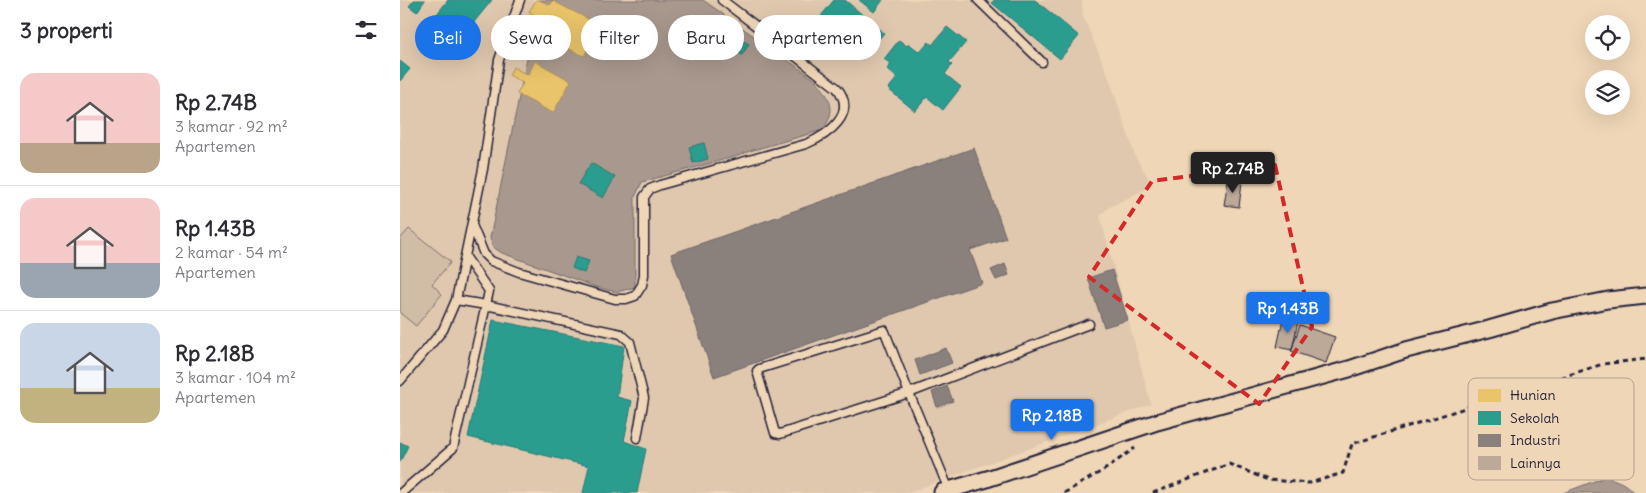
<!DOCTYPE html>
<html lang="id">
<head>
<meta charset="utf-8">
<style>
  body { margin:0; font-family:Delius,sans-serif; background:#f7f7f7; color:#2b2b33; height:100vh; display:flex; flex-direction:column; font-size:19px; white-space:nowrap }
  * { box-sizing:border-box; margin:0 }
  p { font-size:16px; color:#7c7c81 }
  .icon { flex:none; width:28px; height:28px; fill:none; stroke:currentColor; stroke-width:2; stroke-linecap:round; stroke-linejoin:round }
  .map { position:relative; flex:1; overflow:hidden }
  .panel { display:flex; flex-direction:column; background:#fff; width:400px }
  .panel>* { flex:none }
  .banner { position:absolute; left:15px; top:15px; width:475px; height:45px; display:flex; gap:10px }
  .controls { position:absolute; left:1185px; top:15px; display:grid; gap:10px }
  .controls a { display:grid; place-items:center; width:45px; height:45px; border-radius:50%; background:#fff; box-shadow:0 5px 20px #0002; font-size:25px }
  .price { position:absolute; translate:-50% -42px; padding:0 11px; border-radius:5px; background:#1a73e8; color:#fff; font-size:16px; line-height:32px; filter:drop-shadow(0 1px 2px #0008) }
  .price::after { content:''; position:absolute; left:50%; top:30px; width:15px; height:11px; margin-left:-8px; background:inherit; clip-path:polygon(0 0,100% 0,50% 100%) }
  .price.active { background:#222; color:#fff }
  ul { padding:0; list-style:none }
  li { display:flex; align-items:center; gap:15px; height:125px; padding:0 20px }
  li+li { border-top:1px solid #e1e1e2 }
  li span { display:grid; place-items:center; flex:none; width:140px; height:100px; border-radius:15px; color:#555 }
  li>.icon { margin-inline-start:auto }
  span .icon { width:60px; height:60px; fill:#fffc; stroke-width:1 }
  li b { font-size:21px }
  h2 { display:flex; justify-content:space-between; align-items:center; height:60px; padding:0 20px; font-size:21px }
  .pill { padding:0 18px; border-radius:22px; background:#fff; box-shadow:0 5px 20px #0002; font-size:18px; line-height:45px }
  .pill.active { background:#1a73e8; color:#fff }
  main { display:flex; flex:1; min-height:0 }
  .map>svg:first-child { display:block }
  .built { fill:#e0c8ae }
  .green { fill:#d1bca5; stroke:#7a6f70 }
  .water { fill:#a9988d; stroke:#73696c }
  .homes { fill:#e9c46a; stroke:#ad935c }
  .schools { fill:#2a9d8f; stroke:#287876 }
  .industry { fill:#8a817c; stroke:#6b6468 }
  .building { fill:#bca998; stroke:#22223b }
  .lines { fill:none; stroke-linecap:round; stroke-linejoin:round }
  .service-casing { stroke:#22223b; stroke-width:11 }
  .minor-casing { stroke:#22223b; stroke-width:19 }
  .path { stroke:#22223b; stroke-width:3; stroke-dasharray:5 4; stroke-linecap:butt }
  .service { stroke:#efd6b7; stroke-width:8 }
  .minor { stroke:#efd6b7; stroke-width:15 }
  .marked { fill:none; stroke:#d62828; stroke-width:4; stroke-dasharray:10 6; stroke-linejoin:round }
  .key { fill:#efd6b7; stroke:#b2a092; stroke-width:1 }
  .key-label { font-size:14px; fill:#22223b }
</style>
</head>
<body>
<main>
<section class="panel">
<h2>3 properti<svg class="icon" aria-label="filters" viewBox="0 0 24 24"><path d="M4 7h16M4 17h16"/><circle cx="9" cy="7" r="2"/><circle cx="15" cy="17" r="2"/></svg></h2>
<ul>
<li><span style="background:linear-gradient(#f6c9c9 70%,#b9a48a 0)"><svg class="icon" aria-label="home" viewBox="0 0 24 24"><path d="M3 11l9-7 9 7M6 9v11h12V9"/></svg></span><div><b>Rp 2.74B</b><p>3 kamar · 92 m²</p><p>Apartemen</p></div></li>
<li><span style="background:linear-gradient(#f6c9c9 65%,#9aa5b1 0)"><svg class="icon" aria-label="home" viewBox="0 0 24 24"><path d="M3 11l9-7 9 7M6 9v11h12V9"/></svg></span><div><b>Rp 1.43B</b><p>2 kamar · 54 m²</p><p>Apartemen</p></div></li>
<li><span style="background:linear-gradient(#c9d6e8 65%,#c2b280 0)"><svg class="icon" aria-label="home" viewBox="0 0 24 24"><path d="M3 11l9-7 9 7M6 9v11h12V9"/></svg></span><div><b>Rp 2.18B</b><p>3 kamar · 104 m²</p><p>Apartemen</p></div></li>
</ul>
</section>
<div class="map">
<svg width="1246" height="493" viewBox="0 0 1246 493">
  <rect width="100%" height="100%" fill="#efd6b7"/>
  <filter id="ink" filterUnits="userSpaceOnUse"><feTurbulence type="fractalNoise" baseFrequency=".02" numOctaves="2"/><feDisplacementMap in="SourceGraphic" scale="10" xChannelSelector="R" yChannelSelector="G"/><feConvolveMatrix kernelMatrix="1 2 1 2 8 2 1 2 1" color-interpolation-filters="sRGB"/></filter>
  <g filter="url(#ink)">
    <path class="built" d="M 0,0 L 682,0 L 683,16 L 708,75 L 736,158 L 753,185 L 708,208 L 700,216 L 751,404 L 507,493 L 0,493 Z"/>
    <path class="green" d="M 9,229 L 51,262 L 32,284 L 42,294 L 16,326 L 0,313 L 0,239 Z"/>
    <path class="water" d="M 139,0 L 303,0 L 417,81 C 431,100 437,109 423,130 L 350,151 L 337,156 L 242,182 L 235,197 L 235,287 L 217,292 L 196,287 L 102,253 L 93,247 L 90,238 Z
      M 1205,477 C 1217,480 1226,483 1234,493 L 1163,493 Z"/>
    <path class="homes" d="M 136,0 L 139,0 L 150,5 L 153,1 L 200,25 L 184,56 L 135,32 L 142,19 L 129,12 Z
      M 135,61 L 171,81 L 153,113 L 117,94 L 123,83 L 109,75 L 113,67 L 128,75 Z"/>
    <path class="schools" d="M 14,0 L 25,0 L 17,12 L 9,6 Z
      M 48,0 L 92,0 L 44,59 L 18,38 Z
      M 434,0 L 445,0 L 484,33 L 466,54 L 421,16 Z
      M 459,0 L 483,0 L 474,12 Z
      M 594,0 L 635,0 L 679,36 L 660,59 L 592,3 Z
      M 547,27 L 566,42 L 549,62 L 552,65 L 545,74 L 561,87 L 543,110 L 527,97 L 515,111 L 488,89 L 497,78 L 487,69 L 491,64 L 484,59 L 499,40 L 507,46 L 509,44 L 520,52 L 529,42 L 532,45 Z
      M 335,36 L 349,44 L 342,55 L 328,47 Z
      M 0,61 L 10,69 L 0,81 Z
      M 304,143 L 308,159 L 293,163 L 289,147 Z
      M 191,163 L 215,177 L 203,198 L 178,184 Z
      M 176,257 L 189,261 L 184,273 L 172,268 Z
      M 93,320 L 224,346 L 217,397 L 232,401 L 224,441 L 246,449 L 237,493 L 183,493 L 189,466 L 68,437 Z
      M 0,442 L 8,446 L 0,462 Z"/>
    <path class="industry" d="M 574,148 L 606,238 L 570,250 L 582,283 L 314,377 L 271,254 Z
      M 605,264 L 609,275 L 596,280 L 591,270 Z
      M 712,270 L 728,320 L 704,327 L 688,278 Z
      M 546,348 L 552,363 L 520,375 L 515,360 Z
      M 547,386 L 553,401 L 537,407 L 532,392 Z"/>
    <path class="building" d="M 828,180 L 842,182 L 839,207 L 824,205 Z
      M 883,319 L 898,321 L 892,350 L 877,347 Z
      M 900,325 L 935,337 L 926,363 L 891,351 Z"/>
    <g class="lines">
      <g class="service-casing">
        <path id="service" d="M 578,0 L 642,62
          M 72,225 L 84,254 L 91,261 L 119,272 L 215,299 L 226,299 L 235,296 L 242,285 L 244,275 L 244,197 L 250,189 L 260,185 L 406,144 C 428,135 458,114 437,88 L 322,0
          M 65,256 L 89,291 L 86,305 L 221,334 L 230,342 L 244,398 L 237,438
          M 0,381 L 43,330 L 56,300 L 83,169 L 99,60 L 120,0
          M 549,490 L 509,393 L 485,332 L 484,330 L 359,369 L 357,371 L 375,433 L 380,434 L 509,393 L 689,324
          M 1,493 L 53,448 L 86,305 L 56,300"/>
      </g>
      <g class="minor-casing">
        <path id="minor" d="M 542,492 L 587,479 L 757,422 L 949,369 L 1006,350 L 1089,329 L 1152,311 L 1208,300 L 1246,296"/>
      </g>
      <path class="path" d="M 664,493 L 704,470 L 735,448
        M 753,493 L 829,464 L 868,480 L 910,483 L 943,473 L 952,444 L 1203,364 L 1246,359"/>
      <use href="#service" class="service"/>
      <use href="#minor" class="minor"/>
    </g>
  </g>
  <path class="marked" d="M 875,165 L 912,327 L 859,404 L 689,277 L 752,181 Z"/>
  <rect x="1068" y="378" width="166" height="102" rx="8" class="key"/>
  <rect x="1078" y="389" width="23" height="13" fill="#e9c46a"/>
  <rect x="1078" y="411" width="23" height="14" fill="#2a9d8f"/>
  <rect x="1078" y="434" width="23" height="13" fill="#8a817c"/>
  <rect x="1078" y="456" width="23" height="14" fill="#bca998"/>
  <g class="key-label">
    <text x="1110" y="400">Hunian</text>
    <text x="1110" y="423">Sekolah</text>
    <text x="1110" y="445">Industri</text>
    <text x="1110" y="468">Lainnya</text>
  </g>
</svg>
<div class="controls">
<a><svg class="icon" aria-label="locate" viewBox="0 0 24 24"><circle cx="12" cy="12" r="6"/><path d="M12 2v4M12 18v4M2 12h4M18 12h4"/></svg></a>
<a><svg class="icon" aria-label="layers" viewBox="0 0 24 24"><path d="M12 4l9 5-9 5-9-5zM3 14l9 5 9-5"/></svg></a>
</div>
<b class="price active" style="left:833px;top:194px">Rp 2.74B</b>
<b class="price" style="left:888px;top:334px">Rp 1.43B</b>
<b class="price" style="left:652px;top:441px">Rp 2.18B</b>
<div class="banner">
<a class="pill active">Beli</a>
<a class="pill">Sewa</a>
<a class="pill">Filter</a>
<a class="pill">Baru</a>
<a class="pill">Apartemen</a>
</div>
</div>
</main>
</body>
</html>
